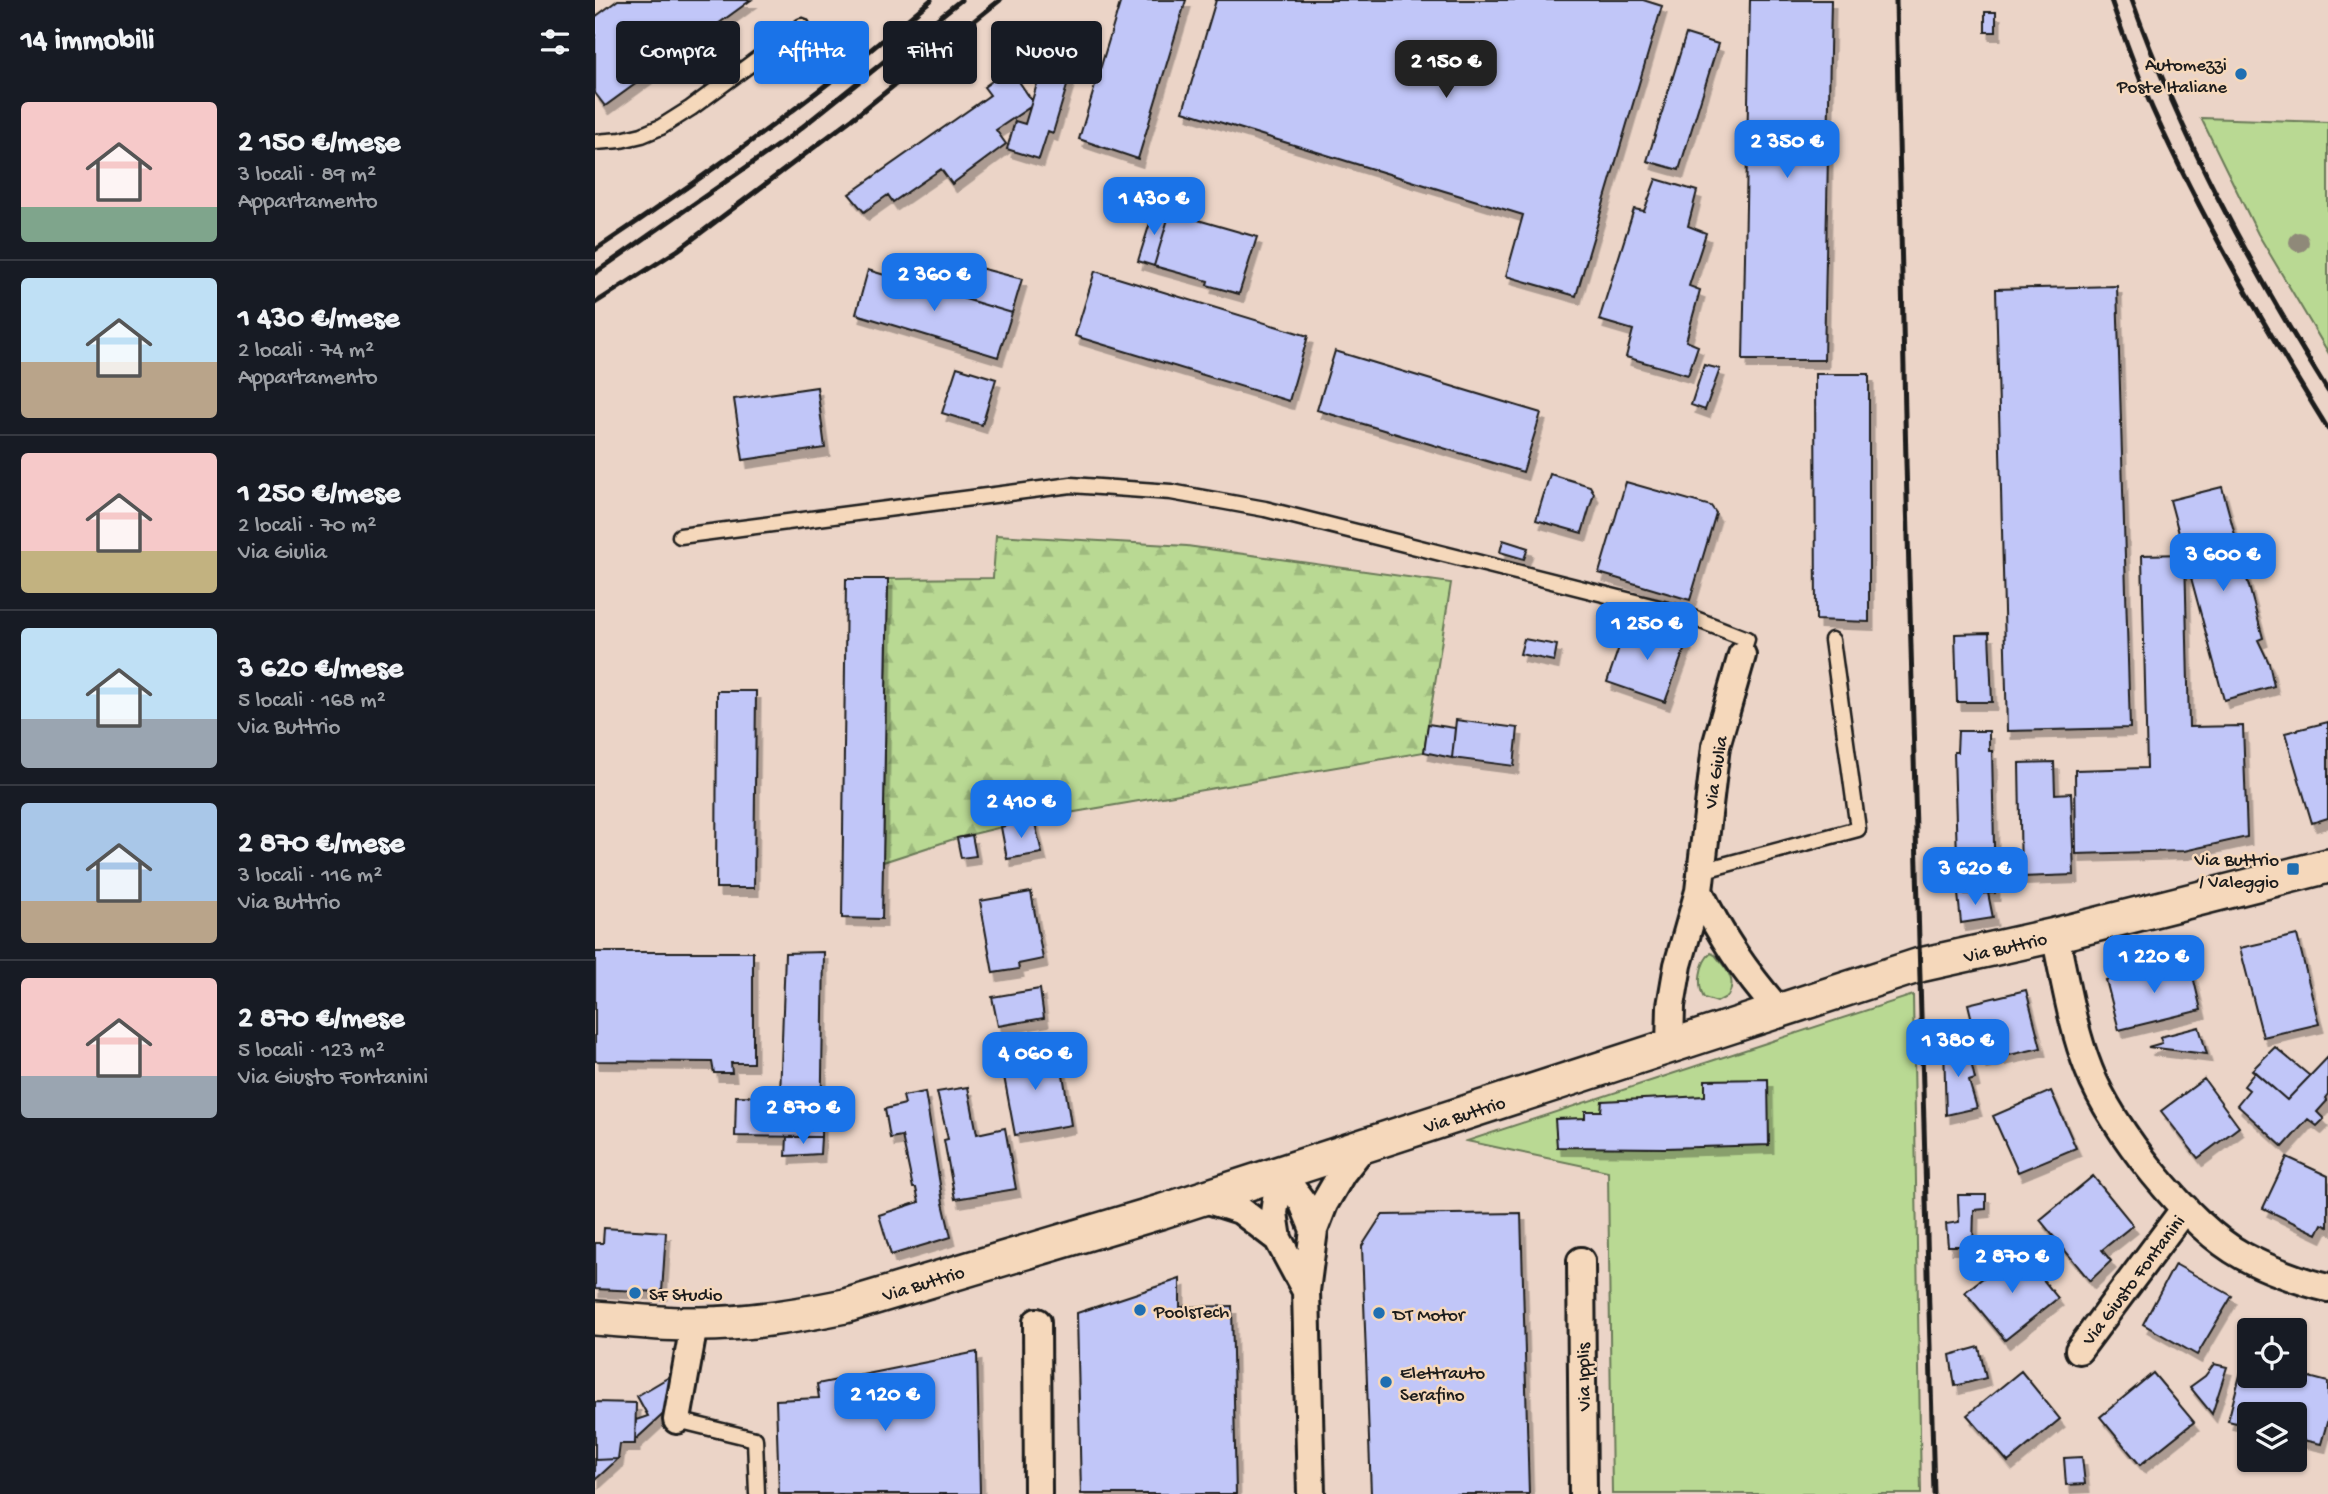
<!DOCTYPE html>
<html lang="it">
<head>
<meta charset="utf-8">
<style>
  body { margin:0; font-family:"Gochi Hand",sans-serif; background:#242831; color:#f1f3f6; height:100vh; display:flex; flex-direction:column; font-size:26px; white-space:nowrap }
  * { box-sizing:border-box; margin:0 }
  p { font-size:23px; color:#9ea1a6 }
  .icon { flex:none; width:38px; height:38px; fill:none; stroke:currentColor; stroke-width:2; stroke-linecap:round; stroke-linejoin:round }
  .map { position:relative; flex:1; overflow:hidden }
  .details { display:flex; flex-direction:column; background:#171b24; width:595px }
  .details>* { flex:none }
  .banner { position:absolute; left:21px; top:21px; width:665px; height:63px; display:flex; gap:14px }
  .fabs { position:absolute; left:1642px; top:1318px; display:grid; gap:14px }
  .fabs a { display:grid; place-items:center; width:70px; height:70px; border-radius:7px; background:#171b24; box-shadow:0 2px 5px #0004; font-size:35px }
  .price { position:absolute; translate:-50% -60px; padding:0 16px; border-radius:14px; background:#1a73e8; color:#fff; font-size:23px; line-height:46px; filter:drop-shadow(0 2px 4px #0008) }
  .price::after { content:''; position:absolute; left:50%; top:42px; width:21px; height:16px; margin-left:-10px; background:inherit; clip-path:polygon(0 0,100% 0,50% 100%) }
  .price.active { background:#222; color:#fff }
  ul { padding:0; list-style:none }
  li { display:flex; align-items:center; gap:21px; height:175px; padding:0 21px }
  li+li { border-top:2px solid #363941 }
  li span { display:grid; place-items:center; flex:none; width:196px; height:140px; border-radius:7px; color:#555 }
  li>.icon { margin-inline-start:auto }
  span .icon { width:84px; height:84px; fill:#fffc; stroke-width:1 }
  li b { font-size:30px }
  h2 { display:flex; justify-content:space-between; align-items:center; height:84px; padding:0 21px; font-size:30px }
  .pill { padding:0 24px; border-radius:7px; background:#171b24; box-shadow:0 2px 5px #0004; font-size:24px; line-height:63px }
  .pill.active { background:#1a73e8; color:#fff }
  main { display:flex; flex:1; min-height:0 }
  .map>svg:first-child { display:block }
  .green { fill:#b9d993; stroke:#6a7a58; stroke-width:2 }
  .forest { fill:url(#forest-firs); stroke:#6a7a58; stroke-width:2 }
  .building { fill:#c1c6f8; stroke:#1c1c1c; stroke-width:2; filter:url(#shadow) }
  .lines { fill:none; stroke-linecap:round; stroke-linejoin:round }
  .service-casing { stroke:#1c1c1c; stroke-width:19 }
  .minor-casing { stroke:#1c1c1c; stroke-width:32 }
  .tertiary-casing { stroke:#1c1c1c; stroke-width:38 }
  .service { stroke:#f5d8bb; stroke-width:14 }
  .minor { stroke:#f5d8bb; stroke-width:26 }
  .tertiary { stroke:#f5d8bb; stroke-width:33 }
  .rail { stroke:#1c1c1c; stroke-width:5 }
  .tree { fill:#8f8979 }
  .poi-dot { fill:#1f6fb2; stroke:#f5d8bb; stroke-width:2.5 }
  .labels { text-anchor:middle; stroke-width:5; stroke-linejoin:round; paint-order:stroke }
  .poi-label { font-size:19px; fill:#1c1c1c; stroke:#f5d8bb; text-anchor:start }
  .street-label { font-size:19px; fill:#1c1c1c; stroke:#f5d8bb }
</style>
</head>
<body>
<main>
<section class="details">
<h2>14 immobili<svg class="icon" aria-label="filters" viewBox="0 0 24 24"><path d="M4 7h16M4 17h16"/><circle cx="9" cy="7" r="2"/><circle cx="15" cy="17" r="2"/></svg></h2>
<ul>
<li><span style="background:linear-gradient(#f6c9c9 75%,#7fa58c 0)"><svg class="icon" aria-label="home" viewBox="0 0 24 24"><path d="M3 11l9-7 9 7M6 9v11h12V9"/></svg></span><div><b>2 150 €/mese</b><p>3 locali · 89 m²</p><p>Appartamento</p></div></li>
<li><span style="background:linear-gradient(#bfe0f5 60%,#b9a48a 0)"><svg class="icon" aria-label="home" viewBox="0 0 24 24"><path d="M3 11l9-7 9 7M6 9v11h12V9"/></svg></span><div><b>1 430 €/mese</b><p>2 locali · 74 m²</p><p>Appartamento</p></div></li>
<li><span style="background:linear-gradient(#f6c9c9 70%,#c2b280 0)"><svg class="icon" aria-label="home" viewBox="0 0 24 24"><path d="M3 11l9-7 9 7M6 9v11h12V9"/></svg></span><div><b>1 250 €/mese</b><p>2 locali · 70 m²</p><p>Via Giulia</p></div></li>
<li><span style="background:linear-gradient(#bfe0f5 65%,#9aa5b1 0)"><svg class="icon" aria-label="home" viewBox="0 0 24 24"><path d="M3 11l9-7 9 7M6 9v11h12V9"/></svg></span><div><b>3 620 €/mese</b><p>5 locali · 168 m²</p><p>Via Buttrio</p></div></li>
<li><span style="background:linear-gradient(#a9c7e8 70%,#b9a48a 0)"><svg class="icon" aria-label="home" viewBox="0 0 24 24"><path d="M3 11l9-7 9 7M6 9v11h12V9"/></svg></span><div><b>2 870 €/mese</b><p>3 locali · 116 m²</p><p>Via Buttrio</p></div></li>
<li><span style="background:linear-gradient(#f6c9c9 70%,#9aa5b1 0)"><svg class="icon" aria-label="home" viewBox="0 0 24 24"><path d="M3 11l9-7 9 7M6 9v11h12V9"/></svg></span><div><b>2 870 €/mese</b><p>5 locali · 123 m²</p><p>Via Giusto Fontanini</p></div></li>
</ul>
</section>
<div class="map">
<svg width="1733" height="1494" viewBox="0 0 1733 1494">
  <defs>
    <pattern id="forest-firs" width="22" height="20" patternUnits="userSpaceOnUse" patternTransform="scale(1.75)"><rect width="22" height="20" fill="#b9d993"/><path d="M5 1l3.5 6h-7zM16 11l3.5 6h-7z" fill="#9eba7e"/></pattern>
    <filter id="shadow"><feDropShadow dx="4.5" dy="8" stdDeviation="0" flood-color="#0004"/></filter>
  </defs>
  <rect width="100%" height="100%" fill="#ebd4c7"/>
  <filter id="ink" filterUnits="userSpaceOnUse"><feTurbulence type="fractalNoise" baseFrequency=".0143" numOctaves="2"/><feDisplacementMap in="SourceGraphic" scale="14" xChannelSelector="R" yChannelSelector="G"/><feConvolveMatrix kernelMatrix="1 2 1 2 8 2 1 2 1" color-interpolation-filters="sRGB"/></filter>
  <g filter="url(#ink)">
    <path class="green" d="M 1606,118 L 1733,122 L 1733,352 L 1663,234 Z
      M 1116,953 L 1120,955 C 1130,968 1143,979 1133,996 L 1122,1002 L 1109,998 C 1102,985 1104,963 1116,953 Z
      M 1318,995 L 1326,1494 L 1017,1494 L 1013,1171 L 872,1141 Z"/>
    <path class="forest" d="M 401,535 L 592,546 L 856,583 L 829,752 L 439,819 L 362,838 L 288,862 L 293,579 L 398,578 Z"/>
    <path class="building" d="M 23,0 L 156,0 L 10,106 L 0,93 L 0,17 Z
      M 526,0 L 591,0 L 543,159 L 484,139 Z
      M 621,0 L 1048,0 L 1067,6 L 981,296 L 911,276 L 928,215 L 588,111 Z
      M 1155,0 L 1236,0 L 1229,360 L 1148,360 Z
      M 1390,12 L 1401,12 L 1401,32 L 1390,32 Z
      M 457,34 L 485,42 L 458,133 L 453,131 L 444,159 L 412,149 L 420,121 L 430,124 Z
      M 1091,34 L 1123,44 L 1084,170 L 1052,161 Z
      M 415,68 L 437,101 L 435,107 L 401,130 L 411,144 L 357,184 L 346,169 L 298,202 L 293,195 L 269,212 L 254,194 L 395,95 L 389,87 Z
      M 1061,179 L 1102,191 L 1093,226 L 1111,233 L 1094,286 L 1105,290 L 1091,341 L 1103,346 L 1093,375 L 1031,357 L 1038,330 L 1004,320 L 1039,209 L 1049,211 Z
      M 560,207 L 575,212 L 559,266 L 543,261 Z
      M 575,212 L 662,237 L 644,294 L 612,285 L 613,281 L 559,266 Z
      M 377,266 L 427,279 L 417,313 L 367,298 Z
      M 273,270 L 417,313 L 403,357 L 261,314 Z
      M 500,271 L 713,336 L 694,401 L 480,336 Z
      M 1522,286 L 1535,728 L 1412,731 L 1401,289 Z
      M 740,351 L 946,413 L 928,472 L 722,410 Z
      M 1109,365 L 1125,369 L 1110,410 L 1096,405 Z
      M 362,367 L 401,379 L 387,425 L 347,413 Z
      M 1220,374 L 1274,374 L 1274,622 L 1221,620 Z
      M 222,387 L 230,448 L 148,460 L 139,399 Z
      M 955,474 L 995,486 L 999,493 L 987,533 L 941,520 Z
      M 1031,482 L 1116,506 L 1121,513 L 1095,600 L 1004,573 Z
      M 1627,487 L 1668,638 L 1663,640 L 1674,663 L 1679,686 L 1629,700 L 1575,500 Z
      M 908,540 L 933,548 L 929,559 L 905,552 Z
      M 1590,554 L 1594,727 L 1648,726 L 1652,837 L 1589,851 L 1481,854 L 1480,770 L 1552,768 L 1547,555 Z
      M 251,579 L 293,579 L 287,919 L 247,918 Z
      M 1033,621 L 1092,642 L 1070,702 L 1012,682 Z
      M 1394,633 L 1397,702 L 1362,702 L 1360,634 Z
      M 929,639 L 962,645 L 959,661 L 925,654 Z
      M 122,691 L 161,691 L 159,888 L 121,888 Z
      M 861,720 L 923,728 L 919,766 L 857,758 Z
      M 1733,722 L 1733,818 L 1717,823 L 1690,733 Z
      M 833,724 L 860,728 L 857,758 L 829,752 Z
      M 1363,731 L 1394,731 L 1394,751 L 1397,751 L 1400,893 L 1363,894 L 1359,752 L 1362,752 Z
      M 1459,762 L 1460,794 L 1476,793 L 1479,875 L 1426,877 L 1424,763 Z
      M 439,819 L 447,853 L 412,859 L 406,827 Z
      M 377,835 L 381,856 L 366,858 L 362,838 Z
      M 436,892 L 448,959 L 423,964 L 424,969 L 398,973 L 385,901 Z
      M 1393,893 L 1398,918 L 1366,923 L 1363,894 Z
      M 1702,935 L 1724,1024 L 1668,1037 L 1645,948 Z
      M 0,952 L 158,952 L 158,1063 L 136,1063 L 137,1073 L 119,1073 L 117,1062 L 0,1061 Z
      M 229,952 L 226,1137 L 140,1136 L 141,1096 L 185,1097 L 190,953 Z
      M 1594,959 L 1606,1010 L 1524,1030 L 1511,980 Z
      M 445,989 L 449,1018 L 403,1026 L 397,997 Z
      M 1431,990 L 1446,1048 L 1387,1061 L 1373,1004 Z
      M 1604,1027 L 1612,1054 L 1553,1047 L 1567,1043 L 1565,1037 Z
      M 1371,1041 L 1380,1079 L 1374,1081 L 1382,1108 L 1351,1115 L 1349,1047 Z
      M 1680,1047 L 1715,1076 L 1692,1100 L 1657,1070 Z
      M 435,1050 L 438,1061 L 465,1055 L 476,1125 L 420,1135 L 405,1055 Z
      M 1733,1057 L 1733,1094 L 1730,1098 L 1732,1101 L 1722,1112 L 1729,1119 L 1722,1126 L 1713,1119 L 1688,1147 L 1642,1105 L 1654,1090 L 1649,1086 L 1660,1072 L 1692,1100 Z
      M 1173,1079 L 1174,1145 L 1070,1148 L 962,1147 L 960,1119 L 990,1118 L 990,1111 L 1006,1111 L 1007,1101 L 1110,1096 L 1110,1080 Z
      M 1609,1079 L 1644,1127 L 1603,1158 L 1566,1111 Z
      M 373,1087 L 382,1134 L 410,1128 L 421,1189 L 360,1199 L 349,1140 L 353,1139 L 342,1092 Z
      M 1456,1091 L 1481,1148 L 1423,1172 L 1398,1116 Z
      M 330,1092 L 348,1203 L 356,1237 L 296,1255 L 284,1215 L 324,1202 L 321,1188 L 318,1188 L 307,1136 L 295,1138 L 290,1109 L 310,1104 L 308,1096 Z
      M 192,1137 L 226,1137 L 225,1154 L 191,1156 Z
      M 1692,1157 L 1733,1176 L 1733,1227 L 1727,1224 L 1722,1234 L 1668,1208 Z
      M 1498,1176 L 1538,1225 L 1507,1250 L 1516,1261 L 1495,1281 L 1445,1220 Z
      M 1363,1195 L 1391,1195 L 1391,1209 L 1379,1210 L 1378,1246 L 1353,1246 L 1351,1224 L 1364,1222 Z
      M 926,1213 L 934,1494 L 776,1494 L 767,1246 L 787,1215 Z
      M 9,1228 L 71,1232 L 67,1292 L 0,1289 L 0,1243 L 8,1243 Z
      M 1424,1250 L 1463,1298 L 1410,1340 L 1370,1292 Z
      M 1580,1264 L 1637,1296 L 1602,1355 L 1548,1324 Z
      M 585,1279 L 585,1307 L 637,1306 L 641,1494 L 486,1494 L 482,1313 Z
      M 1384,1347 L 1391,1378 L 1360,1386 L 1355,1355 Z
      M 382,1352 L 385,1494 L 184,1494 L 181,1400 L 224,1398 L 222,1384 Z
      M 1649,1360 L 1654,1361 L 1654,1376 L 1699,1376 L 1699,1373 L 1733,1382 L 1733,1419 L 1726,1444 L 1699,1438 L 1699,1414 L 1654,1414 L 1654,1426 L 1633,1421 Z
      M 1619,1364 L 1632,1367 L 1617,1414 L 1595,1387 L 1610,1376 Z
      M 1426,1371 L 1465,1419 L 1413,1462 L 1372,1415 Z
      M 81,1373 L 76,1407 L 40,1440 L 41,1420 L 53,1416 L 42,1396 Z
      M 1558,1373 L 1599,1422 L 1545,1465 L 1505,1417 Z
      M 0,1402 L 41,1403 L 40,1444 L 25,1444 L 23,1459 L 0,1460 Z
      M 1487,1457 L 1490,1484 L 1471,1485 L 1469,1458 Z
      M 23,1459 L 0,1480 L 0,1460 Z"/>
    <g class="lines">
      <g class="service-casing">
        <path id="service" d="M 0,142 L 26,140 L 47,135 L 66,127 L 96,108 L 207,26
          M 85,536 L 476,485 L 576,492 L 670,509 L 1088,614 L 1152,639 L 1147,655
          M 1106,871 L 1263,829 L 1237,640
          M 82,1420 L 160,1439 L 162,1494"/>
      </g>
      <g class="minor-casing">
        <path id="minor" d="M 1104,891 C 1126,937 1150,972 1183,1010
          M 1460,935 C 1470,980 1477,1027 1494,1070 C 1516,1128 1593,1226 1648,1256 C 1670,1268 1709,1283 1733,1288
          M 1075,1046 L 1076,1006 L 1083,965 L 1104,891 L 1121,746 L 1147,655
          M 685,1172 L 679,1213 L 683,1239 L 711,1291
          M 685,1172 L 708,1203 L 719,1230
          M 607,1198 L 645,1210 L 683,1239
          M 986,1261 L 988,1494
          M 442,1322 L 443,1494
          M 1484,1350 L 1590,1208
          M 82,1420 L 99,1325
          M 716,1494 L 711,1291 L 719,1230 L 729,1204 L 747,1173 L 770,1144"/>
      </g>
      <g class="tertiary-casing">
        <path id="tertiary" d="M 0,1318 C 34,1320 69,1325 104,1324 C 153,1324 201,1316 250,1306 L 568,1211 L 1325,965 L 1460,935 L 1733,866"/>
      </g>
      <use href="#service" class="service"/>
      <use href="#minor" class="minor"/>
      <use href="#tertiary" class="tertiary"/>
      <path class="rail" d="M 1301,0 L 1311,462 L 1339,1494
        M 1516,0 C 1529,37 1542,74 1558,110 C 1608,221 1669,325 1733,429
        M 1537,0 C 1586,138 1656,267 1733,391
        M 0,250 C 117,172 229,91 336,0
        M 0,273 L 196,136 L 366,0
        M 0,303 L 83,250 L 266,112 L 405,0"/>
    </g>
    <circle class="tree" cx="1704" cy="242" r="10"/>
  </g>
  <g class="poi-dot">
    <circle cx="1646" cy="74" r="7"/>
    <rect x="1691" y="862" width="14" height="14" rx="3.5"/>
    <circle cx="40" cy="1293" r="7"/>
    <circle cx="545" cy="1310" r="7"/>
    <circle cx="784" cy="1313" r="7"/>
    <circle cx="791" cy="1382" r="7"/>
  </g>
  <g class="labels">
    <g class="poi-label">
      <text x="1632" y="70" text-anchor="end">Automezzi<tspan x="1632" dy="22">Poste Italiane</tspan></text>
      <text x="1684" y="865" text-anchor="end">Via Buttrio<tspan x="1684" dy="22">/ Valeggio</tspan></text>
      <text x="54" y="1300">SF Studio</text>
      <text x="559" y="1317">PoolsTech</text>
      <text x="798" y="1320">DT Motor</text>
      <text x="805" y="1378">Elettrauto<tspan x="805" dy="22">Serafino</tspan></text>
    </g>
    <g class="street-label">
      <text transform="translate(1119 772) rotate(-81)" y="7">Via Giulia</text>
      <text transform="translate(1410 946) rotate(-13)" y="7">Via Buttrio</text>
      <text transform="translate(869 1113) rotate(-18)" y="7">Via Buttrio</text>
      <text transform="translate(1537 1279) rotate(-53)" y="7">Via Giusto Fontanini</text>
      <text transform="translate(328 1282) rotate(-17)" y="7">Via Buttrio</text>
      <text transform="translate(987 1377) rotate(-91)" y="7">Via Ipplis</text>
    </g>
  </g>
</svg>
<div class="fabs">
<a><svg class="icon" aria-label="locate" viewBox="0 0 24 24"><circle cx="12" cy="12" r="6"/><path d="M12 2v4M12 18v4M2 12h4M18 12h4"/></svg></a>
<a><svg class="icon" aria-label="layers" viewBox="0 0 24 24"><path d="M12 4l9 5-9 5-9-5zM3 14l9 5 9-5"/></svg></a>
</div>
<b class="price active" style="left:851px;top:100px">2 150 €</b>
<b class="price" style="left:1192px;top:180px">2 350 €</b>
<b class="price" style="left:559px;top:237px">1 430 €</b>
<b class="price" style="left:339px;top:313px">2 360 €</b>
<b class="price" style="left:1628px;top:593px">3 600 €</b>
<b class="price" style="left:1052px;top:662px">1 250 €</b>
<b class="price" style="left:426px;top:840px">2 410 €</b>
<b class="price" style="left:1380px;top:907px">3 620 €</b>
<b class="price" style="left:1559px;top:995px">1 220 €</b>
<b class="price" style="left:1363px;top:1079px">1 380 €</b>
<b class="price" style="left:440px;top:1092px">4 060 €</b>
<b class="price" style="left:208px;top:1146px">2 870 €</b>
<b class="price" style="left:1417px;top:1295px">2 870 €</b>
<b class="price" style="left:290px;top:1433px">2 120 €</b>
<div class="banner">
<a class="pill">Compra</a>
<a class="pill active">Affitta</a>
<a class="pill">Filtri</a>
<a class="pill">Nuovo</a>
</div>
</div>
</main>
</body>
</html>
